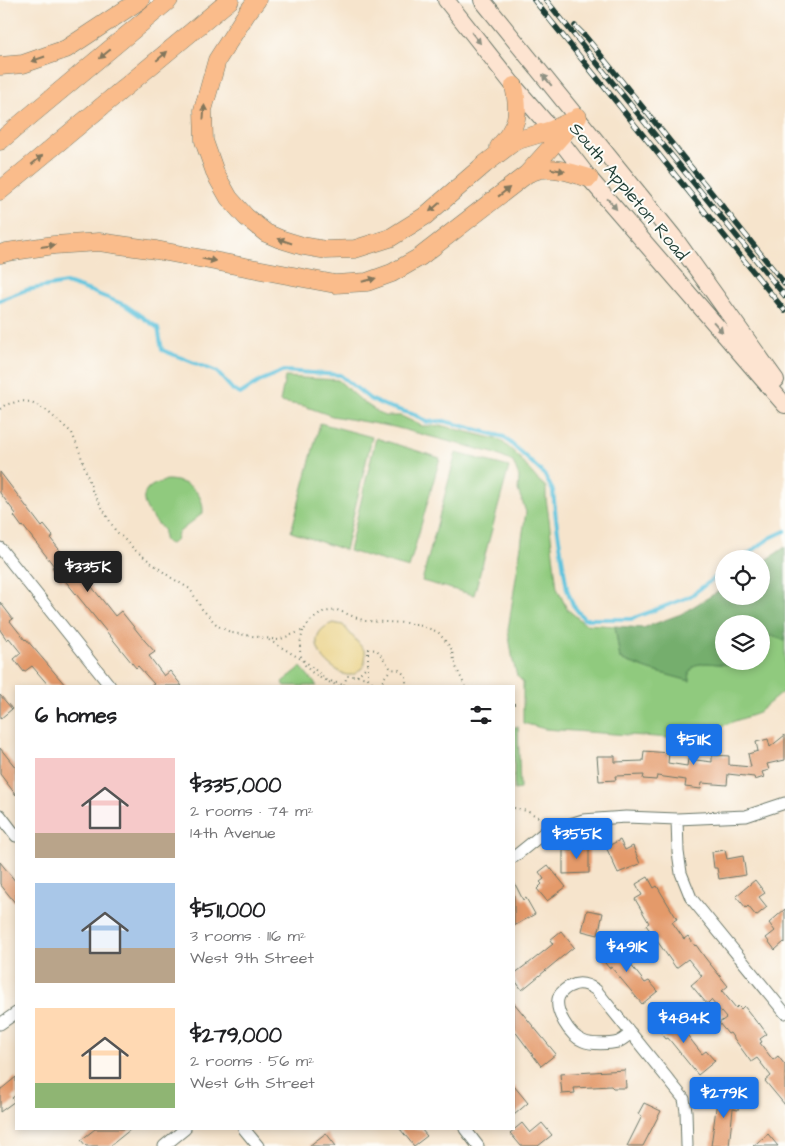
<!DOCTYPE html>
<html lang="en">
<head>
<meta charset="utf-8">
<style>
  body { margin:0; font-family:"Architects Daughter",sans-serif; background:#f6f6f6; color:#202124; height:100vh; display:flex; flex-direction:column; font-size:19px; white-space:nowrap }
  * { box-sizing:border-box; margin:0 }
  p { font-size:16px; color:#757577 }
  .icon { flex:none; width:28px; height:28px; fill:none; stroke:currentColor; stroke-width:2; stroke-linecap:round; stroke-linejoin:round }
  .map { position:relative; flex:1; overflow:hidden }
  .sheet { position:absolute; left:15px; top:685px; width:500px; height:445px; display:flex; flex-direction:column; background:#fff; border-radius:0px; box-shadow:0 2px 8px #0003 }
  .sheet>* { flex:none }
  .fabs { position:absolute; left:715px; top:550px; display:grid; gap:10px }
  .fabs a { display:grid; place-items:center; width:55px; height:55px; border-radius:50%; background:#fff; box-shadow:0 2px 8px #0003; font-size:25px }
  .price { position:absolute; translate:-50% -42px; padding:0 11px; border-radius:5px; background:#1a73e8; color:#fff; font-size:16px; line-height:32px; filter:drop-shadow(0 1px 2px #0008) }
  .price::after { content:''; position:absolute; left:50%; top:30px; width:15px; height:11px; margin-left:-8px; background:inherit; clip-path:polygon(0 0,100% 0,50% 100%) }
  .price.active { background:#222; color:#fff }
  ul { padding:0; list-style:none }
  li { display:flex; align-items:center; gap:15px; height:125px; padding:0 20px }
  li span { display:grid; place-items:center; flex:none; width:140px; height:100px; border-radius:0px; color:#555 }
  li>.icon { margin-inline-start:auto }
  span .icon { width:60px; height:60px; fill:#fffc; stroke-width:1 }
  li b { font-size:21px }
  h2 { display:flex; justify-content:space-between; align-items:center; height:60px; padding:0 20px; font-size:21px }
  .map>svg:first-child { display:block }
  .green { fill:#90ca7e; stroke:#588459 }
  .forest { fill:#74ae6d; stroke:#4a7650 }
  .sand { fill:#eeda9e; stroke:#868c69 }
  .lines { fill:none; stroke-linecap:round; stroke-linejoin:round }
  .stream { stroke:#5fc3dd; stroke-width:4 }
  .building { fill:#e49a6b }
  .street-casing { stroke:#6a7769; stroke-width:13 }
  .secondary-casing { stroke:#6a7769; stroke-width:18 }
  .primary-casing { stroke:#6a7769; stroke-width:19 }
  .path { stroke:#6a7769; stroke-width:2; stroke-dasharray:1 4; stroke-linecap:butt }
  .street { stroke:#fff; stroke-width:11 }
  .secondary { stroke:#fde4d1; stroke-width:16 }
  .primary { stroke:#fabc8b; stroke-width:18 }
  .rail-casing { stroke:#1f3d34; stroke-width:5.5 }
  .rail { stroke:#fdfcf7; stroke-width:4; stroke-dasharray:11; stroke-linecap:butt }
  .oneway { fill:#8e9082 }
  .oneway2 { fill:#82765b }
  .labels { text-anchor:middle; stroke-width:4; stroke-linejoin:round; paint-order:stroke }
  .street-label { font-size:18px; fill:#1f3d34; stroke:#fdfcf7 }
</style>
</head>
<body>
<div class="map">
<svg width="785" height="1146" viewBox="0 0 785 1146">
  <rect width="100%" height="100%" fill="#fdfcf7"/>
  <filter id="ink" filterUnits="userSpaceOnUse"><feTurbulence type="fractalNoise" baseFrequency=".02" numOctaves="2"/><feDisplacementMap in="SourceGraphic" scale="10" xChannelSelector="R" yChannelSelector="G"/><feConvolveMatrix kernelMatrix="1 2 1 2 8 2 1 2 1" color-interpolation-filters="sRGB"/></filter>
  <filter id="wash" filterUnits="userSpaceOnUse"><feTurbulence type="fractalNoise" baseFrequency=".0096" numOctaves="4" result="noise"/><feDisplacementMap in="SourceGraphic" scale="20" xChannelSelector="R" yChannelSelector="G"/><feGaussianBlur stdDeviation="1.12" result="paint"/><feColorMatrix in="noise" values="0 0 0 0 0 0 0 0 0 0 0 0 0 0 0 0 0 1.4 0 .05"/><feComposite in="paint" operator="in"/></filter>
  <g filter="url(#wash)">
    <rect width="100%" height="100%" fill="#f6e4cc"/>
    <path class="green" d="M 285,377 L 338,380 L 363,402 L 384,416 L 401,416 L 422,426 L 443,426 L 500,440 L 517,455 L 537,479 L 546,487 L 546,499 L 549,519 L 557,588 L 567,609 L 585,624 L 615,626 L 620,659 L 650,670 L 690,681 L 689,673 L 695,665 L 706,663 L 732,665 L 746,661 L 761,661 L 761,646 L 772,635 L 785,641 L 785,690 L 756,714 L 732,722 L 707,732 L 670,738 L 545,729 L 523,723 L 523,682 L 517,676 L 513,661 L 508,630 L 526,512 L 518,490 L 519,477 L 513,462 L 493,453 L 394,427 L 332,416 L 304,406 L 280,402 Z
      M 320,423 L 372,437 L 345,550 L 291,532 Z
      M 376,438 L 440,458 L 409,568 L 349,551 Z
      M 456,453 L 509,467 L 474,595 L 422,581 Z
      M 166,480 C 187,480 204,491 203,513 L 178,533 L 176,540 L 171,544 C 164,543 163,538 164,531 C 153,517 130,497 155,484 C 158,483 163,482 166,480 Z
      M 301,667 L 317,686 L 285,686 L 282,682 Z
      M 514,727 L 518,727 L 520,789 L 514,790 Z"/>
    <path class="forest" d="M 785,547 L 785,641 L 772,635 L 761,646 L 761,624 L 724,624 L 724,661 L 746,661 L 732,665 L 706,663 L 695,665 L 689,673 L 690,681 L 650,670 L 620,659 L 615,626 L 643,628 L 681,614 L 724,588 L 724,596 L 761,596 L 761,564 Z"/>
    <path class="sand" d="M 333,623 L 343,625 L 365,651 C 366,657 366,664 361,669 C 358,671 355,675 351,675 C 346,676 341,673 337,670 C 318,659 305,633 333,623 Z"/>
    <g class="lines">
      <path class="stream" d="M 0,300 L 26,290 L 66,283 L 90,291 L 125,305 L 158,328 L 162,350 L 217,372 L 233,390 L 240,394 L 262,380 L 284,371 L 340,375 L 370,399 L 386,406 L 415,415 L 427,422 L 444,421 L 504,437 L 544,474 L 553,491 L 556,519 L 567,589 L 573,605 L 584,619 L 631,619 L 689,597 L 724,571
        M 741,559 L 770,538 L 785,531"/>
    </g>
    <g id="blocks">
      <path class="building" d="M 0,472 L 42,527 L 44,525 L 53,536 L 51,539 L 65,557 L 71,552 L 89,574 L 84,577 L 115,616 L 121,611 L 145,641 L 155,652 L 149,656 L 164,676 L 170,671 L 182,686 L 151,686 L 154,684 L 138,666 L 136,668 L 63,578 L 61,580 L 52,567 L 54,566 L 23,526 L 22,527 L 14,516 L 16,514 L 0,493 Z
        M 0,602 L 13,619 L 10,621 L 25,640 L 26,639 L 66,686 L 49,686 L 32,666 L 24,672 L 14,659 L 21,653 L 9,638 L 7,640 L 0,630 Z
        M 0,695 L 12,709 L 0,719 Z
        M 785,735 L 785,760 L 767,764 L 769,770 L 762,772 L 764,777 L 755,780 L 754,777 L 728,774 L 727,785 L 702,783 L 701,789 L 685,787 L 686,780 L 657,776 L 656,780 L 643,779 L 644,775 L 615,776 L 616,780 L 599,781 L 597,756 L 615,756 L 615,762 L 643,761 L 644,751 L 669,753 L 668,763 L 687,766 L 688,759 L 712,762 L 712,755 L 729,756 L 729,765 L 751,767 L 748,754 L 758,751 L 756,742 L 768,739 L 770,747 Z
        M 0,748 L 16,768 L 16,795 L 0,774 Z
        M 620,840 L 625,850 L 633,846 L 640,864 L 618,873 L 606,847 Z
        M 577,844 L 589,844 L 589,873 L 563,874 L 563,850 L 573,851 L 573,847 L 576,847 Z
        M 725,850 L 727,859 L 743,856 L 746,875 L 719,879 L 717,868 L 714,868 L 712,852 Z
        M 0,862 L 16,882 L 16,904 L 0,884 Z
        M 548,865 L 566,887 L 547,901 L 537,889 L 542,884 L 540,882 L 544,879 L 539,872 Z
        M 648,877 L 654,888 L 657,886 L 677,919 L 672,922 L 684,939 L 688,936 L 695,946 L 696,945 L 706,959 L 728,986 L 722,991 L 736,1008 L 738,1006 L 741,1009 L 744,1006 L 758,1024 L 759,1023 L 767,1034 L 760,1039 L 762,1042 L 760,1043 L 773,1060 L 778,1056 L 785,1065 L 785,1105 L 765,1081 L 771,1076 L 757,1058 L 751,1062 L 730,1033 L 728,1034 L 719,1023 L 726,1018 L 711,1000 L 707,1004 L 691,985 L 702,976 L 688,959 L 676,968 L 646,925 L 649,923 L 635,899 L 642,895 L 636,884 Z
        M 755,880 L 765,893 L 759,897 L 767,907 L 756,916 L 748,906 L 746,908 L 736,896 Z
        M 514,882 L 523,900 L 526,898 L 535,914 L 514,926 Z
        M 785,909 L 785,943 L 784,942 L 775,950 L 766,938 L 775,931 L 769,923 Z
        M 587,910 L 603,913 L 598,935 L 582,931 Z
        M 561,931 L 574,947 L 522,990 L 514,979 L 514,974 L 527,964 L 528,964 L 553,944 L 550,940 Z
        M 613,942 L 645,983 L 649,981 L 658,991 L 642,1004 L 611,967 L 609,968 L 598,954 Z
        M 514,1003 L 556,1054 L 541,1066 L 514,1030 Z
        M 670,1013 L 702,1054 L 706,1051 L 715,1061 L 698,1075 L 668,1038 L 666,1039 L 655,1025 Z
        M 625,1070 L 626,1088 L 613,1088 L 611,1086 L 574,1088 L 575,1093 L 562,1094 L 560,1074 Z
        M 16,1077 L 16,1095 L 12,1098 L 15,1101 L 0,1112 L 0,1090 Z
        M 514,1086 L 528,1103 L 514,1115 Z
        M 718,1093 L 739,1095 L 738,1110 L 733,1109 L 729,1146 L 711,1146 Z
        M 644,1103 L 661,1111 L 643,1146 L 627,1146 L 642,1116 L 638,1114 Z
        M 522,1123 L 530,1133 L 542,1123 L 552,1135 L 538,1146 L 521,1146 L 510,1133 Z
        M 95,1129 L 131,1129 L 110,1146 L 86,1146 L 81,1140 Z
        M 400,1129 L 421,1129 L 427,1136 L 414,1146 Z
        M 326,1133 L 336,1146 L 309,1146 Z
        M 768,1134 L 778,1146 L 753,1146 Z"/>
    </g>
  </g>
  <g filter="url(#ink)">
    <use href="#blocks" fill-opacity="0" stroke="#6a7769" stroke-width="1"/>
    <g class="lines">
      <g class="street-casing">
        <path id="street" d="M 0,548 L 110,686
          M 0,815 L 16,836
          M 677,819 L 678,852 L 681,873 L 691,898 L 785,1013
          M 514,857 L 545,832 L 583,820 L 626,817 L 677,819 L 746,816 L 785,803
          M 0,1024 L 16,1013
          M 631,1033 C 627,1036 623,1040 618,1042 C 610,1044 591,1045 583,1041 C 570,1036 553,1010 559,996 C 561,992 567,987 571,986 C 580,981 589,985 596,990 L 684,1099 L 686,1111 L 687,1146
          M 244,1129 L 258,1146
          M 465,1129 L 478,1146
          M 164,1146 L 185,1129"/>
      </g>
      <g class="secondary-casing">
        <path id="secondary" d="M 446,0 L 514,86 L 552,130 L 589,178 L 785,405
          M 482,0 L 673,236 L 776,380"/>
      </g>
      <g class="primary-casing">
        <path id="primary" d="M 257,0 L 247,13 L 217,60 L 203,110 L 204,141 L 216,175 L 229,198 L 246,217 L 266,233 L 280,239 L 303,246 L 326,250 L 355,249 L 390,238 L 425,216 L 485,164 L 515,141 L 552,130 L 571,121
          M 0,66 L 23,64 L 66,49 L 140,0
          M 0,141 L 169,0
          M 499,147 C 518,125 520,115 514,86
          M 527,174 C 532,172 537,170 542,169 C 558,167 574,174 589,178
          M 0,191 L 230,0
          M 0,254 L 7,252 L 54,245 L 99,242 L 156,250 L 335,284 L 367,282 L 392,273 L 420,257 L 527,174 L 578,117"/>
      </g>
      <path class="path" d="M 0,409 L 5,405 L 20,401 L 32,402 L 47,411 L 72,433 L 80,453 L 92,490 L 115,530 L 135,550 L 170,577 L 190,589 L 202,609 L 218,626 L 232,633 L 278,640 L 304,630 L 310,621 L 323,612 L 337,610 L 365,621 L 406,623 L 422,626 L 438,632 L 451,648 L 456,667 L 465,686
        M 303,631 C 302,636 300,641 300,646 C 299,670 320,679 339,686
        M 269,640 L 306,662 L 327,680 L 346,686
        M 357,676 L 368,665
        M 344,685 L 347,676 L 357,676 L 368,678
        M 375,685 L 381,685 L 384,678 L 391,669
        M 375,686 L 375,685 L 368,678 L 368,649 L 377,650 L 391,669 L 399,670 L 406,676 L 406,683
        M 514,704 L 518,703
        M 514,808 L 527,811 L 544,820"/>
      <use href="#street" class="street"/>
      <use href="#secondary" class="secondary"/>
      <use href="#primary" class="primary"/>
      <g class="rail-casing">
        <path id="rail" d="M 534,0 L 785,311
          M 546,0 L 785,296
          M 575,26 L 585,36 L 599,53 L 785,284"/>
      </g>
      <use href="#rail" class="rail"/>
    </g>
    <defs><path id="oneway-solid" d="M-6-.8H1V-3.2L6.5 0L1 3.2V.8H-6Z" transform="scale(1.25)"/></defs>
    <g class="oneway">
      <use href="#oneway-solid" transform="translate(476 38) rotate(51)"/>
      <use href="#oneway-solid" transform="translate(547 80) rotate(-129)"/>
      <use href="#oneway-solid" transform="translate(612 204) rotate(49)"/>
      <use href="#oneway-solid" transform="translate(718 327) rotate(49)"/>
    </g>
    <g class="oneway2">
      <use href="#oneway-solid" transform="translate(105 54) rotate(140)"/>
      <use href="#oneway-solid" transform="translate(162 56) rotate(-40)"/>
      <use href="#oneway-solid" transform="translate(38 59) rotate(161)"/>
      <use href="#oneway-solid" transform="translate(204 112) rotate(-86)"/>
      <use href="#oneway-solid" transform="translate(37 160) rotate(-40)"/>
      <use href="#oneway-solid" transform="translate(558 170) rotate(10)"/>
      <use href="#oneway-solid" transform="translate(504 192) rotate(-38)"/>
      <use href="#oneway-solid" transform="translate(435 207) rotate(139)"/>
      <use href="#oneway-solid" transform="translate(285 241) rotate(-161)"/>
      <use href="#oneway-solid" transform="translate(48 246) rotate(-8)"/>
      <use href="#oneway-solid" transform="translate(209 260) rotate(11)"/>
      <use href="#oneway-solid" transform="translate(369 280) rotate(-14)"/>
    </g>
  </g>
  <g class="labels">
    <g class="street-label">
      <text transform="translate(629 191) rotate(50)" y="6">South Appleton Road</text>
    </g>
  </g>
</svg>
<div class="fabs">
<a><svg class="icon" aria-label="locate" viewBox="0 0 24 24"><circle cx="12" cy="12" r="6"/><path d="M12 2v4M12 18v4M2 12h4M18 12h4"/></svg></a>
<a><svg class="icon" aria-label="layers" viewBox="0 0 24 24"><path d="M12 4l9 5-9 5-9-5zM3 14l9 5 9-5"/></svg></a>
</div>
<b class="price active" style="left:88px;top:593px">$335K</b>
<b class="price" style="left:694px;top:766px">$511K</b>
<b class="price" style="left:577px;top:860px">$355K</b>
<b class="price" style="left:627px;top:973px">$491K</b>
<b class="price" style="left:684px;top:1044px">$484K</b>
<b class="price" style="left:724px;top:1119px">$279K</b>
<section class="sheet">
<h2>6 homes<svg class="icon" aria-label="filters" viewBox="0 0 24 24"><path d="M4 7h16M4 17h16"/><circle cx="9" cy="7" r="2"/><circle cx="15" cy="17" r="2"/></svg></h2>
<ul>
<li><span style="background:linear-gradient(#f6c9c9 75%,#b9a48a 0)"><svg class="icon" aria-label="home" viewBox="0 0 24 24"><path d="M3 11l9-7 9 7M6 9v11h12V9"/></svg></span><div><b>$335,000</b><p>2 rooms · 74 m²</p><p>14th Avenue</p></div></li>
<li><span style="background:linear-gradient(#a9c7e8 65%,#b9a48a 0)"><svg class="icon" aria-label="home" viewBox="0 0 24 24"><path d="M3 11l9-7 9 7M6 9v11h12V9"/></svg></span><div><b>$511,000</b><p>3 rooms · 116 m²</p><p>West 9th Street</p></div></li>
<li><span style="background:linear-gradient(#ffd9b3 75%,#8fb573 0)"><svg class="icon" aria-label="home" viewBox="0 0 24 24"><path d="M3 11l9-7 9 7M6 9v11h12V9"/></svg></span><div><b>$279,000</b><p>2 rooms · 56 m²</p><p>West 6th Street</p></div></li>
</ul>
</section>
</div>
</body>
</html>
